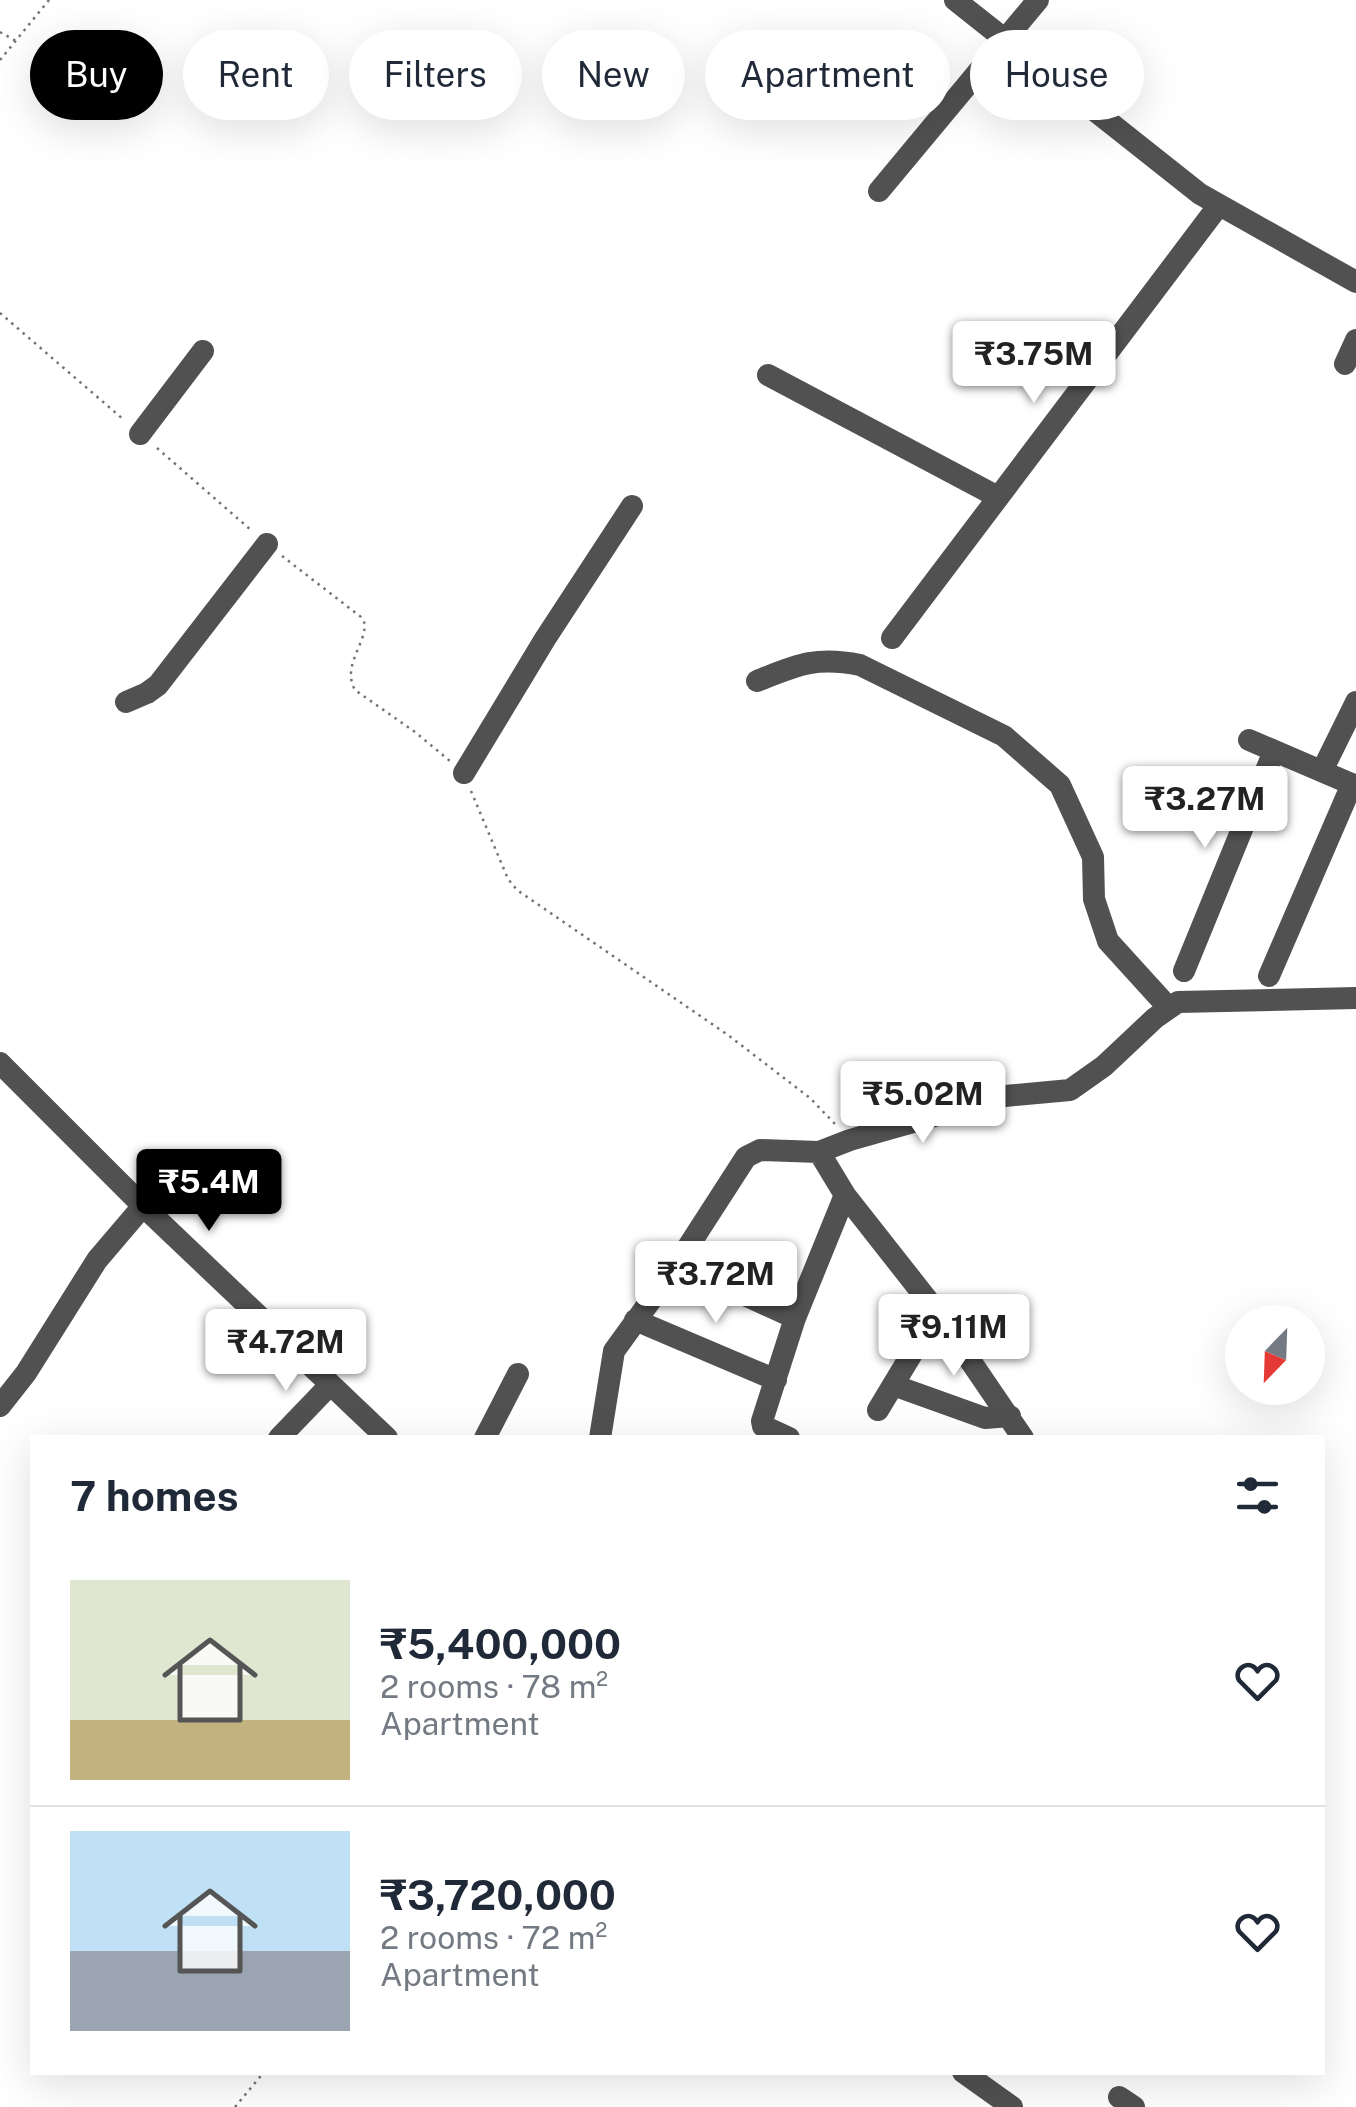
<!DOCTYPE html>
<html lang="en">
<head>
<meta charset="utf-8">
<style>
  body { margin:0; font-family:"Public Sans",sans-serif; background:#f6f6f7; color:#1f2937; height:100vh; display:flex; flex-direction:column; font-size:38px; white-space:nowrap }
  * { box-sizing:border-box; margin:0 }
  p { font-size:32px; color:#747a83 }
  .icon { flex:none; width:55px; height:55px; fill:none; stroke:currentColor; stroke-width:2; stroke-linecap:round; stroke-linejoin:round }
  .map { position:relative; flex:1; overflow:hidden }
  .sheet { position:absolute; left:30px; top:1435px; width:1295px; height:640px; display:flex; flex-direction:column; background:#fff; border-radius:0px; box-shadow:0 10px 40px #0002 }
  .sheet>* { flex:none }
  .top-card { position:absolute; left:30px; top:30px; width:1298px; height:90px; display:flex; gap:20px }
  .needle { width:65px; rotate:203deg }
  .fabs { position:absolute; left:1225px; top:1305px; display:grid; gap:20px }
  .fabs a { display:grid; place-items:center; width:100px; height:100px; border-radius:50%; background:#fff; box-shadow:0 10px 40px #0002; font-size:50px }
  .price { position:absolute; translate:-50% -85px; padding:0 22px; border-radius:10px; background:#fff; color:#222; font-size:32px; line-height:65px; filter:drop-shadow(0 2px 5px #0008) }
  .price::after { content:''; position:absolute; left:50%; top:60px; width:30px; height:22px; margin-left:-15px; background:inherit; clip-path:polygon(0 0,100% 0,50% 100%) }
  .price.selected { background:#000; color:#fff }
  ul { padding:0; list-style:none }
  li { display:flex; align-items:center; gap:30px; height:250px; padding:0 40px }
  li+li { border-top:2px solid #e0e1e3 }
  li span { display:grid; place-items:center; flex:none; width:280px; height:200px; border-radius:0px; color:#555 }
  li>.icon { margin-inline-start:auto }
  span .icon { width:120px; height:120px; fill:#fffc; stroke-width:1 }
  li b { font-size:42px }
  h2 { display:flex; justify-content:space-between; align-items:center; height:120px; padding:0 40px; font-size:42px }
  .chip { padding:0 35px; border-radius:45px; background:#fff; box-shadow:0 10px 40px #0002; font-size:35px; line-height:90px }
  .chip.selected { background:#000; color:#fff }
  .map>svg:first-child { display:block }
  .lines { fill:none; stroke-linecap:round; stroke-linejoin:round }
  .path { stroke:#737373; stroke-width:2.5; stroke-dasharray:2.5 5; stroke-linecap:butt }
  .minor { stroke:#515151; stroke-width:22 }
</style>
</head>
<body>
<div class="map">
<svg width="1356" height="2107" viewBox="0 0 1356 2107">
  <rect width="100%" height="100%" fill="#fff"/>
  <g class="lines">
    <path class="path" d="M 0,32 L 16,41
      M 0,60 L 49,0
      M 0,313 L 124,420
      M 157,448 L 252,531
      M 282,556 L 361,617 L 365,624 C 364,648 342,666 355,690 L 415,732 L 450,761
      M 471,791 L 508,879 L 517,890 L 728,1035 L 810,1098 L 836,1125
      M 235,2107 L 264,2072"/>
    <path class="minor" d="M 955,0 L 1200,194 L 1356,282
      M 879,191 L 1038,0
      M 1345,364 L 1356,340
      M 768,375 L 998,497
      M 140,434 L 203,351
      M 892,638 L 1219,205
      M 757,681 C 797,665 816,656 860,665 L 1004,736 L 1060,785 L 1093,857 L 1094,899 L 1108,941 L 1168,1007
      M 126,702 L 147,693 L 158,685 L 267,544
      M 1249,740 L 1356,786
      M 1322,771 L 1356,702
      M 464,773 L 545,639 L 632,506
      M 1184,971 L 1274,751
      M 1269,976 L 1352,784
      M 0,1063 L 143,1206 L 387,1438
      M 819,1152 L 845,1195 L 937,1312 L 1023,1438
      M 677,1264 L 795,1318
      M 635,1320 L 776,1380
      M 893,1385 L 985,1418 L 1010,1416
      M 0,1406 L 26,1373 L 97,1260 L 143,1206
      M 878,1410 L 937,1312
      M 279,1438 L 329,1386
      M 485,1438 L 518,1374
      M 600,1438 L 614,1351 L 677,1264 L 746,1157 L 760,1150 L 819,1152 L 850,1140 L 1005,1096 L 1070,1090 L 1104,1066 L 1155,1018 L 1178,1002 L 1356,998
      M 789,1438 L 763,1426 L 762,1421 L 795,1318 L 845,1195
      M 963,2072 L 1012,2107
      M 1119,2097 L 1134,2107"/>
  </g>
</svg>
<div class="fabs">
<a><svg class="needle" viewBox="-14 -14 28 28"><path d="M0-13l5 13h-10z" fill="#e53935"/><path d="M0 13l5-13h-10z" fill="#747a83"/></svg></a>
</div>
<b class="price" style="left:1034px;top:406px">₹3.75M</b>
<b class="price" style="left:1205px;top:851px">₹3.27M</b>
<b class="price" style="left:923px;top:1146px">₹5.02M</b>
<b class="price selected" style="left:209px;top:1234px">₹5.4M</b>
<b class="price" style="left:716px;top:1326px">₹3.72M</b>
<b class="price" style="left:954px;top:1379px">₹9.11M</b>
<b class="price" style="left:286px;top:1394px">₹4.72M</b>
<div class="top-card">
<a class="chip selected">Buy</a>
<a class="chip">Rent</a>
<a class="chip">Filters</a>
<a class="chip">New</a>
<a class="chip">Apartment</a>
<a class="chip">House</a>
</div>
<section class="sheet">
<h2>7 homes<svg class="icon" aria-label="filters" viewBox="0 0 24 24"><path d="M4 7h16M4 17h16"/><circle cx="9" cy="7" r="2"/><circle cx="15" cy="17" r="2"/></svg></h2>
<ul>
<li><span style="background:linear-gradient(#dfe7d0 70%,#c2b280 0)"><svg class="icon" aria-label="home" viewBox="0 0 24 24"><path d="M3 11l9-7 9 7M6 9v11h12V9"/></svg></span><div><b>₹5,400,000</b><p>2 rooms · 78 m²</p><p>Apartment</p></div><svg class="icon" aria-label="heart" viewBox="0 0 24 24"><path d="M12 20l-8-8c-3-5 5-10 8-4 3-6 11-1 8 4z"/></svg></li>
<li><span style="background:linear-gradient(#bfe0f5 60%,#9aa5b1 0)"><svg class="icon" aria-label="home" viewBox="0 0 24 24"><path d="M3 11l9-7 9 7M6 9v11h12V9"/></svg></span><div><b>₹3,720,000</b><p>2 rooms · 72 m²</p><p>Apartment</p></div><svg class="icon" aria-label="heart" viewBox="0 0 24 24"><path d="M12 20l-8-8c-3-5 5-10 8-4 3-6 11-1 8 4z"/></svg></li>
</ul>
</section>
</div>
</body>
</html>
